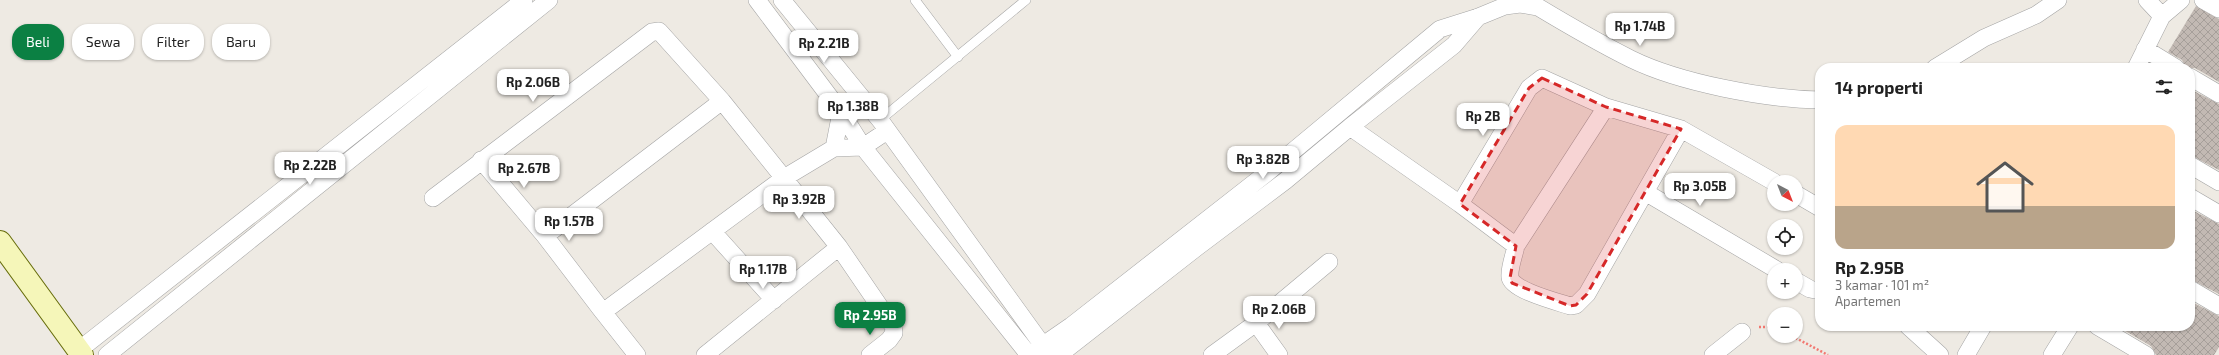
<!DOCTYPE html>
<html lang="id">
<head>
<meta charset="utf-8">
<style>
  body { margin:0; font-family:"Exo 2",sans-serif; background:#f6f6f6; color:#222; height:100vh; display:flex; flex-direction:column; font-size:15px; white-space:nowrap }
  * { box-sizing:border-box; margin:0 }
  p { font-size:13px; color:#767676 }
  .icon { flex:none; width:22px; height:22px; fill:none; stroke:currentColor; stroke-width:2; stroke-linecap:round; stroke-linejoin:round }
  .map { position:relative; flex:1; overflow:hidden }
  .side { position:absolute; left:1815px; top:63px; width:380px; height:268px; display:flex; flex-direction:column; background:#fff; border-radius:16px; box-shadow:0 1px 3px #0004 }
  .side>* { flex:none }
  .banner { position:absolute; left:12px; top:24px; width:380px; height:36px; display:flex; gap:8px }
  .needle { width:26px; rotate:138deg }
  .controls { position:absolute; left:1767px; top:175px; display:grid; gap:8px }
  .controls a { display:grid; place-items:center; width:36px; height:36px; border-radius:50%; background:#fff; box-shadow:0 1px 3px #0004; font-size:20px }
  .price { position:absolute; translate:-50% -34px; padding:0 9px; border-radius:8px; background:#fff; color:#222; font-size:13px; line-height:26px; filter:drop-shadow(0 1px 2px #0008) }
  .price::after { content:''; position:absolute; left:50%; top:24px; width:12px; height:9px; margin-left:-6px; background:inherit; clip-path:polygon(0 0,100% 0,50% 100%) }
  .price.selected { background:#0b8043; color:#fff }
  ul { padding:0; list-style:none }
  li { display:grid; align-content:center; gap:8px; height:212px; padding:0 20px }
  li span { display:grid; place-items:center; height:124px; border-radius:12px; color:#555 }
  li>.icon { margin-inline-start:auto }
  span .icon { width:72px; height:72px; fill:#fffc; stroke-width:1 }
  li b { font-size:17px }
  h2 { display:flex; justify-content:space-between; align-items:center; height:48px; padding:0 20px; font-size:17px }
  .chip { padding:0 14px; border-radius:16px; background:#fff; box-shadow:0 1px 3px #0004; font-size:14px; line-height:36px }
  .chip.selected { background:#0b8043; color:#fff }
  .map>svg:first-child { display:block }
  .building { fill:url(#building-cross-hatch) }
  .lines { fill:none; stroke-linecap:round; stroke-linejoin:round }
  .lane-casing { stroke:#a4a4a4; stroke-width:10 }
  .street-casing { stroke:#a4a4a4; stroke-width:18 }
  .secondary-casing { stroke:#676d0b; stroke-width:24 }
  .path { stroke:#f27770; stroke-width:2.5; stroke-dasharray:2 2; stroke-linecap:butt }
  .lane { stroke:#fff; stroke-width:9 }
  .street { stroke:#fff; stroke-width:17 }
  .secondary { stroke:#f5f6b9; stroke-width:22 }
  .marked { fill:#d62828; fill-opacity:0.2; stroke:#d62828; stroke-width:3; stroke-dasharray:8 5; stroke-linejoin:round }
</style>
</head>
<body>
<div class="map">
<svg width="2219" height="355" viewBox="0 0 2219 355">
  <defs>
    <pattern id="building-cross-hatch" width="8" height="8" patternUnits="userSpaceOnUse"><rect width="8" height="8" fill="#c2b9b3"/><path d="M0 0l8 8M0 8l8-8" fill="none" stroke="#a69f9a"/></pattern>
  </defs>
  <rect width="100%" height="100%" fill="#eeeae3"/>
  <path class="building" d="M 2196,6 L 2219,19 L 2219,82 L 2195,68 L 2186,68 L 2182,60 L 2168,52 Z
    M 2190,89 L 2219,104 L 2219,170 L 2190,155 Z
    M 2190,209 L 2219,224 L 2219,294 L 2190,279 Z
    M 2190,301 L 2219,316 L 2219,347 L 2214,355 L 2156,355 L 2151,346 L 2117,326 L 2190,326 Z"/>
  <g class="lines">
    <g class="lane-casing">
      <path id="lane" d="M 915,0 L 958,57
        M 880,120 L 1026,0"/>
    </g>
    <g class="street-casing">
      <path id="street" d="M 757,0 L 841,112 L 863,147 L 1029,355
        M 782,0 L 880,120 L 1049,354
        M 2147,0 L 2162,16 L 2181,0
        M 2203,0 L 2219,9
        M 2145,49 L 2176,68
        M 1935,68 L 1984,38 L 2036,15 L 2058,0
        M 2136,68 L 2162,16
        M 2190,77 L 2219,94
        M 722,101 L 839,247 L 893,326 L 894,333 L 889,340 L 870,355
        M 1350,127 L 1460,204 L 1529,88 L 1542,78 L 1606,107 L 1681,129 L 1774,182
        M 1681,129 L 1645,192 L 1777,270
        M 834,148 L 841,112 L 845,109
        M 481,160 L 545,236
        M 2190,165 L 2219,182
        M 1796,194 L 1820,208
        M 2190,197 L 2219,214
        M 433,198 L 652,32 L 659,31 L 722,101 L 545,236 L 603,312 L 784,178 L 834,148 L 863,147 L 887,131
        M 1460,204 L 1516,246 C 1514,256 1509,268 1510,277 C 1511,290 1558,302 1570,306 L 1576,305 L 1587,294 L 1645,192
        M 712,231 L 774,300
        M 1516,246 L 1606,107
        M 1796,281 L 1810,289 L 1820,291
        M 2190,289 L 2219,306
        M 603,312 L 637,355
        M 1256,323 L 1279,355
        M 1908,326 L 1940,355
        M 2097,326 L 2146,355
        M 79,350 L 524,0
        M 107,355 L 549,0
        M 705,355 L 839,247
        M 1029,355 L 1071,326 L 1268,172 L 1440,29 L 1478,17 L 1505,6 L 1520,4 L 1538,7 C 1568,25 1599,43 1631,59 C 1680,83 1765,99 1820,100
        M 1059,355 L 1196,248 L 1285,181 L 1350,127 L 1454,45 L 1478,17
        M 1212,355 L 1256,323 L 1329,262
        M 1713,355 L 1742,332
        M 1966,355 L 1983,326
        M 2052,355 L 2070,326"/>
    </g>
    <g class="secondary-casing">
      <path id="secondary" d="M 0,242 L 82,355"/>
    </g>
    <path class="path" d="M 1759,327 L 1774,327
      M 1792,336 L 1828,355"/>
    <use href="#lane" class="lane"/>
    <use href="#street" class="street"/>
    <use href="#secondary" class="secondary"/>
  </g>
  <path class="marked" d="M 1542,78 L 1606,107 L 1681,129 L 1587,294 L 1576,305 L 1570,306 L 1512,283 L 1510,278 L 1516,246 L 1460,204 L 1529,88 Z"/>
</svg>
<div class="controls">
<a><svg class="needle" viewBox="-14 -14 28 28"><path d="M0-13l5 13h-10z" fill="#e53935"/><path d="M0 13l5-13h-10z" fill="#767676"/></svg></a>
<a><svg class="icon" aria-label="locate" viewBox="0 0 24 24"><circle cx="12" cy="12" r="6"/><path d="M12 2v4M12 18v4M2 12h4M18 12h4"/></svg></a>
<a>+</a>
<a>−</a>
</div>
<b class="price" style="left:1640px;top:47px">Rp 1.74B</b>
<b class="price" style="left:824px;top:64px">Rp 2.21B</b>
<b class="price" style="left:533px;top:103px">Rp 2.06B</b>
<b class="price" style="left:853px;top:127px">Rp 1.38B</b>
<b class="price" style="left:1483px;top:137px">Rp 2B</b>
<b class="price" style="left:1263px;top:180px">Rp 3.82B</b>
<b class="price" style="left:310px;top:186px">Rp 2.22B</b>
<b class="price" style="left:524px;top:189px">Rp 2.67B</b>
<b class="price" style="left:1700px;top:207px">Rp 3.05B</b>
<b class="price" style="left:799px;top:220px">Rp 3.92B</b>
<b class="price" style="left:569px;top:242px">Rp 1.57B</b>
<b class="price" style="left:763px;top:290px">Rp 1.17B</b>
<b class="price" style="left:1279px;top:330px">Rp 2.06B</b>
<b class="price selected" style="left:870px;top:336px">Rp 2.95B</b>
<div class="banner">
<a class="chip selected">Beli</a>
<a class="chip">Sewa</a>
<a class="chip">Filter</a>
<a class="chip">Baru</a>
</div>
<section class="side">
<h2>14 properti<svg class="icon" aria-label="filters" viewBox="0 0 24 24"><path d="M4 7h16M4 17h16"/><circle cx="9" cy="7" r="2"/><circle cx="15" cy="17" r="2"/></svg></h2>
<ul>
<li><span style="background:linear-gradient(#ffd9b3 65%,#b9a48a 0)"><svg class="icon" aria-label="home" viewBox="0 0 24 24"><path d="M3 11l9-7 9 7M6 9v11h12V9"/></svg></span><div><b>Rp 2.95B</b><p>3 kamar · 101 m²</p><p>Apartemen</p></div></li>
</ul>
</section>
</div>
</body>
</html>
